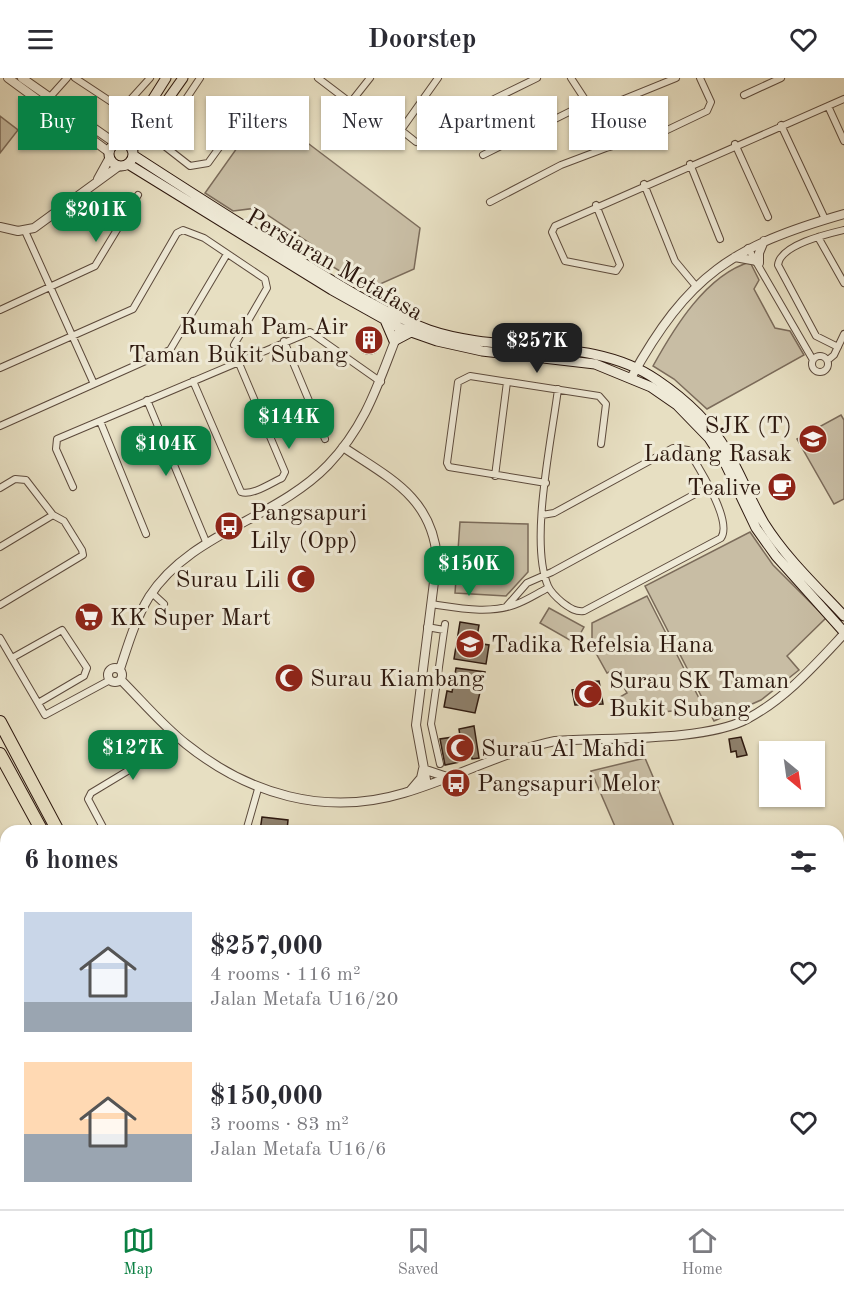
<!DOCTYPE html>
<html lang="en">
<head>
<meta charset="utf-8">
<style>
  body { margin:0; font-family:"Old Standard TT",serif; background:#f2f2f3; color:#2b2b33; height:100vh; display:flex; flex-direction:column; font-size:22px; white-space:nowrap }
  * { box-sizing:border-box; margin:0 }
  p { font-size:20px; color:#7c7c81 }
  .icon { flex:none; width:33px; height:33px; fill:none; stroke:currentColor; stroke-width:2; stroke-linecap:round; stroke-linejoin:round }
  .map { position:relative; flex:1; overflow:hidden }
  .side { position:absolute; left:0px; top:747px; width:844px; height:384px; display:flex; flex-direction:column; background:#fff; border-radius:18px 18px 0 0; box-shadow:0 2px 4px #0004 }
  .side>* { flex:none }
  .guide { position:absolute; left:18px; top:18px; width:808px; height:54px; display:flex; gap:12px }
  .needle { width:39px; rotate:151deg }
  .tools { position:absolute; left:759px; top:663px; display:grid; gap:12px }
  .tools a { display:grid; place-items:center; width:66px; height:66px; border-radius:0px; background:#fff; box-shadow:0 2px 4px #0004; font-size:30px }
  .price { position:absolute; translate:-50% -51px; padding:0 14px; border-radius:12px; background:#0b8043; color:#fff; font-size:20px; line-height:39px; filter:drop-shadow(0 2px 3px #0008) }
  .price::after { content:''; position:absolute; left:50%; top:36px; width:18px; height:14px; margin-left:-9px; background:inherit; clip-path:polygon(0 0,100% 0,50% 100%) }
  .price.on { background:#222; color:#fff }
  ul { padding:0; list-style:none }
  li { display:flex; align-items:center; gap:18px; height:150px; padding:0 24px }
  li span { display:grid; place-items:center; flex:none; width:168px; height:120px; border-radius:0px; color:#555 }
  li>.icon { margin-inline-start:auto }
  span .icon { width:72px; height:72px; fill:#fffc; stroke-width:1 }
  li b { font-size:26px }
  h2 { display:flex; justify-content:space-between; align-items:center; height:72px; padding:0 24px; font-size:26px }
  .chip { padding:0 21px; border-radius:0px; background:#fff; box-shadow:0 2px 4px #0004; font-size:21px; line-height:54px }
  .chip.on { background:#0b8043; color:#fff }
  header { display:flex; justify-content:space-between; align-items:center; height:78px; padding:0 24px; background:#fff; font-size:27px; font-weight:700 }
  .menu { display:flex; justify-content:space-around; align-items:center; height:84px; border-top:2px solid #e1e1e2; background:#fff; font-size:16px; color:#7c7c81 }
  .menu a { display:grid; justify-items:center; gap:3px }
  .menu .on { color:#0b8043 }
  .map>svg:first-child { display:block }
  .green { fill:#c8bda4; stroke:#7b6b5a; stroke-width:1.5 }
  .building { fill:#8e806c; stroke:#2e190f; stroke-width:1.5 }
  .lines { fill:none; stroke-linecap:round; stroke-linejoin:round }
  .minor-casing { stroke:#5c4a3c; stroke-width:8 }
  .tertiary-casing { stroke:#5c4a3c; stroke-width:10 }
  .secondary-casing { stroke:#2e190f; stroke-width:11 }
  .motorway-casing { stroke:#2e190f; stroke-width:14 }
  .minor { stroke:#efead7; stroke-width:6 }
  .tertiary { stroke:#efead7; stroke-width:8 }
  .secondary { stroke:#efead7; stroke-width:9 }
  .motorway { stroke:#e7dfc2; stroke-width:12 }
  .labels { text-anchor:middle; stroke-width:6; stroke-linejoin:round; paint-order:stroke }
  .street-label { font-size:24px; fill:#2e190f; stroke:#efead7 }
  .poi-label { font-size:24px; fill:#2e190f; stroke:#efead7; text-anchor:start }
</style>
</head>
<body>
<header><svg class="icon" aria-label="menu" viewBox="0 0 24 24"><path d="M4 6h16M4 12h16M4 18h16"/></svg>Doorstep<svg class="icon" aria-label="heart" viewBox="0 0 24 24"><path d="M12 20l-8-8c-3-5 5-10 8-4 3-6 11-1 8 4z"/></svg></header>
<div class="map">
<svg width="844" height="1131" viewBox="0 0 844 1131">
  <rect width="100%" height="100%" fill="#e7dfc2"/>
  <filter id="stains"><feTurbulence type="fractalNoise" baseFrequency=".00333" numOctaves="4"/><feColorMatrix values="0 0 0 0 .2 0 0 0 0 .09 0 0 0 0 .02 0 0 0 .5 -.17"/></filter>
  <radialGradient id="worn" r=".72"><stop offset=".6" stop-color="#630" stop-opacity="0"/><stop offset="1" stop-color="#630" stop-opacity=".3"/></radialGradient>
  <path class="green" d="M 264,32 L 420,150 L 414,191 L 369,211 L 325,184 L 311,166 L 257,130 L 233,133 L 205,115 Z
    M 0,38 L 18,52 L 0,75 Z
    M 750,184 L 759,202 L 754,211 L 775,250 L 790,253 L 804,277 L 707,331 L 674,301 L 653,288 C 674,250 706,197 750,184 Z
    M 841,337 L 844,342 L 844,421 L 834,426 L 797,361 Z
    M 460,444 L 528,446 L 528,494 L 506,518 L 455,515 Z
    M 750,454 L 773,487 L 826,540 L 787,578 L 799,592 L 761,622 L 714,643 L 645,508 Z
    M 647,518 L 704,630 L 630,637 L 620,619 L 627,615 L 614,592 L 607,595 L 592,568 L 592,545 Z
    M 549,530 L 584,549 L 575,565 L 540,545 Z
    M 645,680 L 676,753 L 617,753 L 591,693 Z
    M 844,1066 L 844,1131 L 756,1131 L 767,1125 L 838,1125 L 839,1070 Z"/>
  <path class="building" d="M356 263a13 13 0 1 1 26 0a13 13 0 1 1-26 0Z
    M 460,544 L 479,547 L 476,565 L 489,567 L 486,586 L 454,581 Z
    M 456,590 L 485,594 L 475,635 L 444,629 L 447,613 L 452,614 Z
    M 295,592 L 297,604 L 284,607 L 281,595 Z
    M 599,603 L 603,626 L 575,627 L 572,612 L 588,610 L 587,604 Z
    M 474,648 L 479,680 L 472,681 L 471,675 L 459,677 L 460,684 L 445,687 L 440,661 L 460,658 L 459,651 Z
    M 741,659 L 747,677 L 737,679 L 736,673 L 731,674 L 729,661 Z
    M 262,739 L 288,742 L 287,753 L 260,753 Z"/>
  <g class="lines">
    <g class="minor-casing">
      <path id="minor" d="M 75,0 L 122,31 L 150,0
        M 200,0 L 158,63 L 190,88 L 208,85 L 247,31
        M 318,0 L 389,54 L 401,52
        M 571,0 L 599,43 L 606,70
        M 744,17 L 781,0
        M 50,19 L 67,0
        M 490,23 L 537,0
        M 351,24 L 370,0
        M 612,26 L 676,0
        M 828,28 L 844,63
        M 781,47 L 825,141
        M 401,52 L 438,0
        M 401,52 L 416,64
        M 735,66 L 768,139
        M 483,77 L 587,25
        M 690,86 L 720,161
        M 644,106 L 675,183 L 695,207
        M 490,124 L 561,87 L 606,70 L 663,54 L 707,33 L 711,24 L 700,0
        M 596,127 L 620,187 L 616,193 L 565,183 L 552,154 L 555,148 L 844,21
        M 25,153 L 94,306
        M 818,159 L 844,205
        M 748,170 L 813,282
        M 0,232 L 95,188 L 138,117
        M 284,263 L 325,361
        M 838,269 L 816,258 L 778,187 C 780,167 827,156 844,152
        M812 286a8 8 0 1 1 16 0a8 8 0 1 1-16 0Z
        M 828,282 L 834,277 L 844,256
        M 0,290 L 133,231 L 177,155 L 183,152 L 204,160 L 265,201 L 267,210 L 234,267
        M 193,303 L 241,414 C 252,418 271,405 282,400 L 285,394 L 238,283
        M 147,322 L 207,466
        M 100,343 L 146,456
        M 0,348 L 170,272 L 227,176
        M 495,398 L 507,304
        M 546,405 L 449,389 L 447,385 L 458,304 L 470,298 L 599,318 L 606,326 L 601,366
        M 73,409 L 56,371 L 57,361 L 310,254 L 381,304
        M 0,410 L 15,401 L 26,402 L 53,437 L 64,443 L 82,472 L 83,477 L 0,527
        M 542,437 L 554,435 L 673,370 L 688,372 C 699,390 733,443 721,460 L 584,533 C 575,534 570,530 563,525 C 557,520 551,515 548,508 C 529,464 552,360 558,311
        M 0,469 L 53,437
        M 152,515 L 164,526
        M 431,526 C 458,530 492,537 519,525 C 529,521 538,515 548,510
        M 506,529 L 527,505 L 552,494 L 708,409
        M 427,549 L 444,552
        M 0,560 L 45,637 L 110,602
        M 12,580 L 62,552 L 87,590 L 84,598 L 38,625
        M 440,686 L 431,646 L 445,546
        M 105,753 L 88,721 L 91,715 L 159,674 L 175,656
        M 246,753 L 258,711
        M 838,835 L 844,831
        M 838,895 L 844,892
        M 838,954 L 844,951
        M 838,1015 L 844,1012
        M 0,1034 L 6,1049
        M 0,1117 L 6,1116
        M 535,1125 L 539,1131
        M 709,1125 L 712,1131
        M 543,1131 L 554,1125
        M 639,1131 L 650,1125
        M 734,1131 L 744,1125"/>
    </g>
    <g class="tertiary-casing">
      <path id="tertiary" d="M 8,0 L 109,74
        M 22,0 L 115,65
        M 98,101 L 109,81
        M 0,149 L 18,153 L 34,150 L 119,88
        M 735,179 L 757,183
        M 759,185 L 759,175 L 764,163
        M 631,300 C 688,197 732,168 844,136
        M 343,369 C 389,400 432,419 437,480 L 416,647 L 427,707
        M108 597a7 7 0 1 1 14 0a7 7 0 1 1-14 0Z
        M 120,591 C 128,567 135,542 149,519 C 190,455 276,441 328,387 C 368,345 379,302 400,250
        M 121,602 C 142,623 162,647 186,666 C 248,716 325,739 404,715 C 455,700 502,674 555,663 C 607,659 704,664 747,641 C 785,621 814,588 844,556
        M 410,713 L 421,700 L 423,691 L 447,699
        M 838,775 L 844,772"/>
    </g>
    <g class="secondary-casing">
      <path id="secondary" d="M109 76a12 12 0 1 1 24 0a12 12 0 1 1-24 0Z
        M 125,65 L 166,0
        M 132,72 L 183,0
        M 133,77 C 187,112 242,147 297,181 C 339,207 383,235 429,252 C 501,277 593,257 657,302 C 685,321 710,344 727,373 C 741,396 750,422 764,445 C 786,480 816,508 844,538
        M 128,86 L 332,212 L 400,250 L 437,263 L 482,273 L 595,286 L 651,309 L 677,327 L 709,360 L 724,383 L 756,450 L 776,478 L 844,554
        M 385,242 L 394,263 L 411,254"/>
    </g>
    <g class="motorway-casing">
      <path id="motorway" d="M 0,644 L 58,753
        M 0,676 L 42,753
        M 241,1125 L 245,1131
        M 257,1125 L 260,1131"/>
    </g>
    <use href="#minor" class="minor"/>
    <use href="#tertiary" class="tertiary"/>
    <use href="#secondary" class="secondary"/>
    <use href="#motorway" class="motorway"/>
  </g>
  <defs>
    <g id="building-disc" transform="scale(1.5)"><circle r="9.5" fill="#8f2418" stroke="#efead7"/><path d="M-4-6H4V6H1V3H-1V6H-4ZM-2.5-4.3h1.7v1.8h-1.7ZM.8-4.3h1.7v1.8H.8ZM-2.5-1h1.7V.8h-1.7ZM.8-1h1.7V.8H.8Z" fill="#fff"/></g>
    <g id="school-disc" transform="scale(1.5)"><circle r="9.5" fill="#8f2418" stroke="#efead7"/><path d="M0-5L7-2L0 1L-7-2ZM-4 1L0 2.5L4 1V4Q0 6-4 4Z" fill="#fff"/></g>
    <g id="cafe-disc" transform="scale(1.5)"><circle r="9.5" fill="#8f2418" stroke="#efead7"/><path d="M-5.5-4.5H6V0H3Q3 3.5 0 3.5H-2.5Q-5.5 3.5-5.5 0ZM3-3.2v2h1.7v-2ZM-6 4.5H4V6H-6Z" fill="#fff"/></g>
    <g id="bus-disc" transform="scale(1.5)"><circle r="9.5" fill="#8f2418" stroke="#efead7"/><path d="M-5-6H5V4H4V6H2V4H-2V6H-4V4H-5ZM-3.5-4V0h7V-4ZM-3.5 1.2v1.5H-2V1.2ZM2 1.2v1.5H3.5V1.2Z" fill="#fff"/></g>
    <g id="mosque-disc" transform="scale(1.5)"><circle r="9.5" fill="#8f2418" stroke="#efead7"/><path d="M3.5-4.9A6 6 0 1 0 3.5 4.9A5 5 0 1 1 3.5-4.9Z" fill="#fff"/></g>
    <g id="supermarket-disc" transform="scale(1.5)"><circle r="9.5" fill="#8f2418" stroke="#efead7"/><path d="M-6-5.5h2.5l.6 2H6L4.5 2H-2.5L-4.4-4H-6ZM-1.5 3.2a1.3 1.3 0 1 0 .1 0ZM3 3.2a1.3 1.3 0 1 0 .1 0Z" fill="#fff"/></g>
  </defs>
  <g fill-rule="evenodd">
    <use href="#building-disc" x="369" y="262"/>
    <use href="#school-disc" x="813" y="361"/>
    <use href="#cafe-disc" x="782" y="409"/>
    <use href="#bus-disc" x="229" y="448"/>
    <use href="#mosque-disc" x="301" y="501"/>
    <use href="#supermarket-disc" x="89" y="539"/>
    <use href="#school-disc" x="470" y="566"/>
    <use href="#mosque-disc" x="289" y="600"/>
    <use href="#mosque-disc" x="588" y="616"/>
    <use href="#mosque-disc" x="460" y="670"/>
    <use href="#bus-disc" x="456" y="705"/>
  </g>
  <g class="labels">
    <g class="street-label">
      <text transform="translate(335 186) rotate(30)" y="8">Persiaran Metafasa</text>
    </g>
    <g class="poi-label">
      <text x="348" y="256" text-anchor="end">Rumah Pam Air<tspan x="348" dy="28">Taman Bukit Subang</tspan></text>
      <text x="792" y="355" text-anchor="end">SJK (T)<tspan x="792" dy="28">Ladang Rasak</tspan></text>
      <text x="761" y="417" text-anchor="end">Tealive</text>
      <text x="250" y="442">Pangsapuri<tspan x="250" dy="28">Lily (Opp)</tspan></text>
      <text x="280" y="509" text-anchor="end">Surau Lili</text>
      <text x="110" y="547">KK Super Mart</text>
      <text x="491" y="574">Tadika Refelsia Hana</text>
      <text x="310" y="608">Surau Kiambang</text>
      <text x="609" y="610">Surau SK Taman<tspan x="609" dy="28">Bukit Subang</tspan></text>
      <text x="481" y="678">Surau Al Mahdi</text>
      <text x="477" y="713">Pangsapuri Melor</text>
    </g>
  </g>
  <rect width="100%" height="100%" filter="url(#stains)"/>
  <rect width="100%" height="100%" fill="url(#worn)"/>
</svg>
<div class="tools">
<a><svg class="needle" viewBox="-14 -14 28 28"><path d="M0-13l5 13h-10z" fill="#e53935"/><path d="M0 13l5-13h-10z" fill="#7c7c81"/></svg></a>
</div>
<b class="price" style="left:96px;top:165px">$201K</b>
<b class="price on" style="left:537px;top:296px">$257K</b>
<b class="price" style="left:289px;top:372px">$144K</b>
<b class="price" style="left:166px;top:399px">$104K</b>
<b class="price" style="left:469px;top:519px">$150K</b>
<b class="price" style="left:133px;top:703px">$127K</b>
<div class="guide">
<a class="chip on">Buy</a>
<a class="chip">Rent</a>
<a class="chip">Filters</a>
<a class="chip">New</a>
<a class="chip">Apartment</a>
<a class="chip">House</a>
</div>
<section class="side">
<h2>6 homes<svg class="icon" aria-label="filters" viewBox="0 0 24 24"><path d="M4 7h16M4 17h16"/><circle cx="9" cy="7" r="2"/><circle cx="15" cy="17" r="2"/></svg></h2>
<ul>
<li><span style="background:linear-gradient(#c9d6e8 75%,#9aa5b1 0)"><svg class="icon" aria-label="home" viewBox="0 0 24 24"><path d="M3 11l9-7 9 7M6 9v11h12V9"/></svg></span><div><b>$257,000</b><p>4 rooms · 116 m²</p><p>Jalan Metafa U16/20</p></div><svg class="icon" aria-label="heart" viewBox="0 0 24 24"><path d="M12 20l-8-8c-3-5 5-10 8-4 3-6 11-1 8 4z"/></svg></li>
<li><span style="background:linear-gradient(#ffd9b3 60%,#9aa5b1 0)"><svg class="icon" aria-label="home" viewBox="0 0 24 24"><path d="M3 11l9-7 9 7M6 9v11h12V9"/></svg></span><div><b>$150,000</b><p>3 rooms · 83 m²</p><p>Jalan Metafa U16/6</p></div><svg class="icon" aria-label="heart" viewBox="0 0 24 24"><path d="M12 20l-8-8c-3-5 5-10 8-4 3-6 11-1 8 4z"/></svg></li>
</ul>
</section>
</div>
<nav class="menu">
<a class="on"><svg class="icon" aria-label="map" viewBox="0 0 24 24"><path d="M3 6l6-2 6 2 6-2v14l-6 2-6-2-6 2zM9 4v14M15 6v14"/></svg>Map</a>
<a><svg class="icon" aria-label="saved" viewBox="0 0 24 24"><path d="M7 4h10v16l-5-4-5 4z"/></svg>Saved</a>
<a><svg class="icon" aria-label="home" viewBox="0 0 24 24"><path d="M3 11l9-7 9 7M6 9v11h12V9"/></svg>Home</a>
</nav>
</body>
</html>
